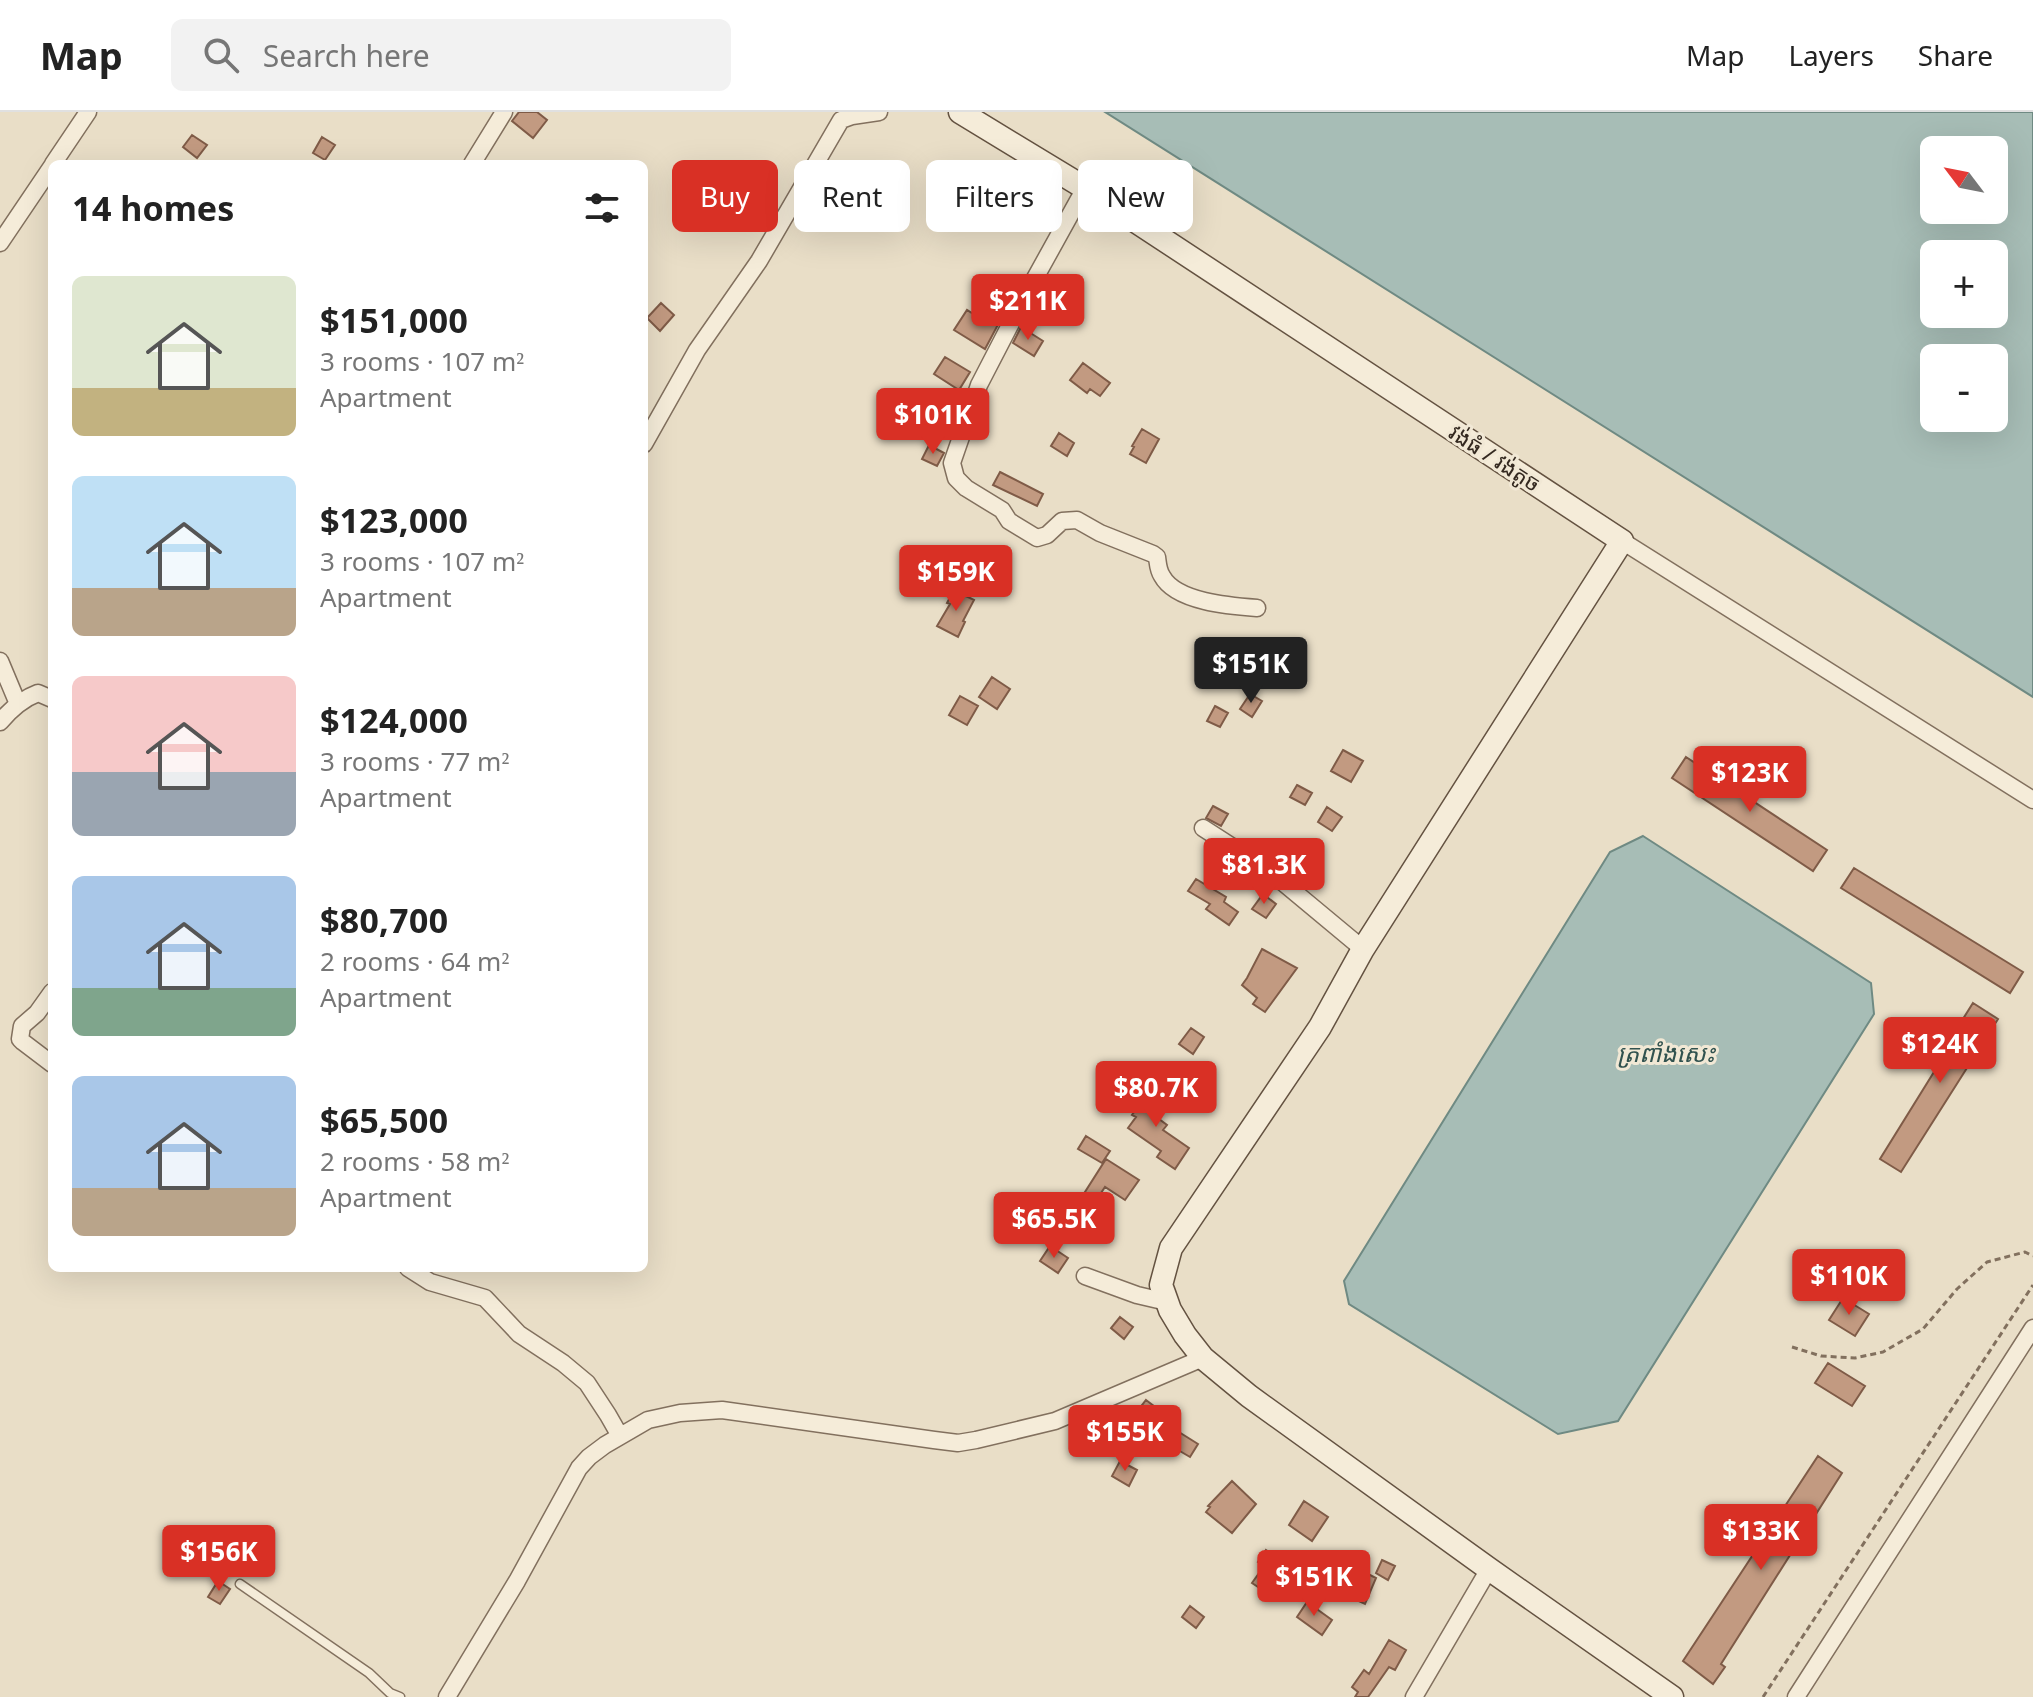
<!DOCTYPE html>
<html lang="en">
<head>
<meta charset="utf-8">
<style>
  body { margin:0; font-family:Georgia,"Noto Sans Khmer",serif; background:#f2f2f2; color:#222; height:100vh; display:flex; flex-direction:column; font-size:30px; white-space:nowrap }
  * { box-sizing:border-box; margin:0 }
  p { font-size:26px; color:#767676 }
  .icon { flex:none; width:44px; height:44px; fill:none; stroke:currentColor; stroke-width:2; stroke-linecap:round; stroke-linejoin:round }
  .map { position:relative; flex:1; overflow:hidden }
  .details { position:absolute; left:48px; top:48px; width:600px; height:1112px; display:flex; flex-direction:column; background:#fff; border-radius:12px; box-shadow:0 8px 32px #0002 }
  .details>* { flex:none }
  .hud { position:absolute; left:672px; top:48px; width:760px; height:72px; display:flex; gap:16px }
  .needle { width:52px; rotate:302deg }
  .tools { position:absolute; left:1920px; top:24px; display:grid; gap:16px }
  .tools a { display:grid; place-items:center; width:88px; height:88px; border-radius:12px; background:#fff; box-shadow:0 8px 32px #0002; font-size:40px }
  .price { position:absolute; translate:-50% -68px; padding:0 18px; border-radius:8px; background:#d93025; color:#fff; font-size:26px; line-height:52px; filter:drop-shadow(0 2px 4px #0008) }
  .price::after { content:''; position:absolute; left:50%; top:48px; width:24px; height:18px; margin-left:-12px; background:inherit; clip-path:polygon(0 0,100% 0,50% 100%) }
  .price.on { background:#222; color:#fff }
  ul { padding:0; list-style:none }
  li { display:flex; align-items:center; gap:24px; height:200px; padding:0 24px }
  li span { display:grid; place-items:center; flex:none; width:224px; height:160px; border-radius:12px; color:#555 }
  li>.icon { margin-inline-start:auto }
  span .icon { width:96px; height:96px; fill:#fffc; stroke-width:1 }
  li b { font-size:34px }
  h2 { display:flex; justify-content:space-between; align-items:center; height:96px; padding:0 24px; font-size:34px }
  .pill { padding:0 28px; border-radius:12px; background:#fff; box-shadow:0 8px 32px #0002; font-size:28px; line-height:72px }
  .pill.on { background:#d93025; color:#fff }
  header { display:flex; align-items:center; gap:48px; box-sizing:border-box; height:112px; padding:0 40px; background:#fff; border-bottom:2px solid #e0e0e0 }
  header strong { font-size:38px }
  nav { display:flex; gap:44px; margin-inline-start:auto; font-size:28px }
  .search { width:560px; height:72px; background:#f2f2f2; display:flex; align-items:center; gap:20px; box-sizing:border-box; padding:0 28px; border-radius:12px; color:#767676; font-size:30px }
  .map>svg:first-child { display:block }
  .water { fill:#a7bdb6; stroke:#6f8a83; stroke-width:2; fill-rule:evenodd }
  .building { fill:#c29a81; stroke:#7f5b47; stroke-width:2 }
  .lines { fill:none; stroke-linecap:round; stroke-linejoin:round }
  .lane-casing { stroke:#82705e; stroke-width:11 }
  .street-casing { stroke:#82705e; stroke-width:19 }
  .secondary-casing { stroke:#645241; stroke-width:25 }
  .path { stroke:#82705e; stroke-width:3; stroke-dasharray:6 4; stroke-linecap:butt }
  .lane { stroke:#f5ecd9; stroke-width:8 }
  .street { stroke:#f5ecd9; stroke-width:16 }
  .secondary { stroke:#f5ecd9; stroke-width:22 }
  .labels { text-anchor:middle; stroke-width:6; stroke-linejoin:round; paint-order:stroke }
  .street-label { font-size:22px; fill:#342920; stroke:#f1e8d5 }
  .water-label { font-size:24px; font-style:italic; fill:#31524f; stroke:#f1e8d5 }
</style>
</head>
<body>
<header>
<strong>Map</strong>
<div class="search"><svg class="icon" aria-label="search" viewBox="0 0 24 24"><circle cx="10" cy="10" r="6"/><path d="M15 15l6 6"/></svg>Search here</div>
<nav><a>Map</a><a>Layers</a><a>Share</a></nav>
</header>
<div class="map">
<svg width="2033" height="1585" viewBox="0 0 2033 1585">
  <rect width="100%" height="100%" fill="#e9dec7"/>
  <path class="water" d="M 1105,0 L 2033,0 L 2033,585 ZM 1934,38 L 1994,38 L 1994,98 L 1934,98 ZM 1934,142 L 1994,142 L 1994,202 L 1934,202 ZM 1934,246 L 1994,246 L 1994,306 L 1934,306 Z
    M 1643,724 L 1871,871 L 1874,902 L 1618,1309 L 1558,1322 L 1349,1192 L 1344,1169 L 1610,740 Z"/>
  <path class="building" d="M 519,0 L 537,0 L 547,8 L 533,26 L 512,9 Z
    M 192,23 L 207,33 L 197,46 L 183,35 Z
    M 322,25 L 335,33 L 325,48 L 313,41 Z
    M 730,86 L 744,93 L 734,110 L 720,102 Z
    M 661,191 L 674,203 L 660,219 L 647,206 Z
    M 984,197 L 1001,207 L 985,237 L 954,218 L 967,198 L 978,205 Z
    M 1021,215 L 1043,229 L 1034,244 L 1013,231 Z
    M 945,245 L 970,260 L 959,278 L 934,262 Z
    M 1083,251 L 1110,271 L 1100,284 L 1090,277 L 1087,281 L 1070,268 Z
    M 1142,317 L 1159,327 L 1146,351 L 1130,342 L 1134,335 L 1132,334 Z
    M 1059,321 L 1074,331 L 1067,344 L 1051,334 Z
    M 929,333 L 944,341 L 937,354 L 922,347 Z
    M 1000,360 L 1043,382 L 1037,394 L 993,373 Z
    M 954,478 L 974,488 L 963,509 L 965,510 L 958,525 L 937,514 L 950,492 L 947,491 Z
    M 992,565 L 1010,577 L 997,597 L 979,585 Z
    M 1250,582 L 1262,589 L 1252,605 L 1240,597 Z
    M 960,584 L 978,594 L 967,613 L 949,603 Z
    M 1215,594 L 1228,601 L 1220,615 L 1207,609 Z
    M 1343,638 L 1363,649 L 1351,670 L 1331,659 Z
    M 1686,645 L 1827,738 L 1813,759 L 1672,666 Z
    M 1297,673 L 1312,681 L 1305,693 L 1290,685 Z
    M 1213,694 L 1228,702 L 1221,714 L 1206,706 Z
    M 1327,695 L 1342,705 L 1332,719 L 1318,710 Z
    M 1854,756 L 2023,860 L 2010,881 L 1841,776 Z
    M 1196,767 L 1226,785 L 1224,790 L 1238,800 L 1229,813 L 1206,797 L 1210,792 L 1188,779 Z
    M 1263,782 L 1276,792 L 1266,806 L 1252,797 Z
    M 1262,837 L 1297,856 L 1265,900 L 1253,892 L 1257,886 L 1242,873 L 1247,866 Z
    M 1973,891 L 1998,907 L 1901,1060 L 1880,1047 L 1942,947 L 1939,945 Z
    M 1191,916 L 1204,925 L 1193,942 L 1179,932 Z
    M 1148,972 L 1159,980 L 1157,982 L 1161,986 L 1151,1001 L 1167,1013 L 1163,1018 L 1189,1036 L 1175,1057 L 1157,1045 L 1161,1039 L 1128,1016 L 1136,1005 L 1132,1003 L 1142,989 L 1138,986 Z
    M 1086,1024 L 1110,1039 L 1102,1051 L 1078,1037 Z
    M 1106,1047 L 1139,1068 L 1125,1088 L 1105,1075 L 1097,1087 L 1085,1080 Z
    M 1050,1134 L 1068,1146 L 1058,1161 L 1040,1149 Z
    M 1843,1186 L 1869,1202 L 1855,1224 L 1829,1208 Z
    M 1120,1205 L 1133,1215 L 1124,1227 L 1111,1216 Z
    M 1828,1251 L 1865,1274 L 1852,1294 L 1815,1271 Z
    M 1146,1288 L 1167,1304 L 1163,1310 L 1198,1332 L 1190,1345 L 1173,1335 L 1169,1341 L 1154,1332 L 1158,1326 L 1138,1311 L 1141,1306 L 1136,1301 Z
    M 1818,1344 L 1842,1361 L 1721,1552 L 1725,1555 L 1713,1572 L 1683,1549 Z
    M 1120,1349 L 1137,1358 L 1129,1374 L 1112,1364 Z
    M 1232,1369 L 1256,1392 L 1232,1421 L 1206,1400 L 1210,1395 L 1208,1394 Z
    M 1304,1389 L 1328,1405 L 1312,1429 L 1289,1413 Z
    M 1266,1438 L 1286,1451 L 1264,1479 L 1252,1471 L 1264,1454 L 1258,1450 Z
    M 1382,1448 L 1395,1454 L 1388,1468 L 1376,1461 Z
    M 1362,1459 L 1376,1466 L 1365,1492 L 1350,1485 Z
    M 218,1469 L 230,1477 L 220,1492 L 208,1485 Z
    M 1307,1490 L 1332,1508 L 1322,1523 L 1297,1505 Z
    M 1190,1494 L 1204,1505 L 1196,1516 L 1182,1505 Z
    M 1389,1528 L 1406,1538 L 1395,1558 L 1389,1555 L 1368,1585 L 1355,1585 L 1358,1580 L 1352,1575 L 1364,1558 L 1369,1562 Z"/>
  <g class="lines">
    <g class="lane-casing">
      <path id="lane" d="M 240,1472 L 369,1561 L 390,1581 L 400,1585"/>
    </g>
    <g class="street-casing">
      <path id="street" d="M 53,52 L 88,0
        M 472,52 L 504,0
        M 1085,76 L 1023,188 L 979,273 L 952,351 L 956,366 L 966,376 L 1002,398 L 1009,409 L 1037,426 L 1047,423 L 1062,409 L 1077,408 L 1100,421 L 1153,442 L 1157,445 C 1158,452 1158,458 1162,464 C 1176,490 1230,494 1257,496
        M 0,131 L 52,54
        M 644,332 L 697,238 L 759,149 L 841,8 L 852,4 L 879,0
        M 1622,429 L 2033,688
        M 0,549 L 18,592
        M 0,610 C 11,597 22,587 38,581 L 52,587
        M 1203,716 L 1268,758 L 1363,837
        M 52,880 L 37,901 L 22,914 L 20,927 L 23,930 L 52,952
        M 408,1156 L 430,1170 L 485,1186 L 519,1222 L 563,1251 L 587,1271 L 608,1303 L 620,1324
        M 1085,1164 L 1137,1183 L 1167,1190
        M 447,1585 L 517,1469 L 579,1356 L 589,1345 L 605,1333 L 648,1308 L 680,1301 L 722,1298 L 934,1328 L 958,1331 L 976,1328 L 1055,1309 L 1203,1246
        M 1414,1585 L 1489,1457
        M 1796,1585 L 2033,1216"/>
    </g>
    <g class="secondary-casing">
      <path id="secondary" d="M 960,0 L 1085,76 L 1622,429 L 1363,837 L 1320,915 L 1171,1136 L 1161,1173 L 1164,1181 L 1170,1198 L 1185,1223 L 1203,1246 L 1249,1284 L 1489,1457 L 1672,1585"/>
    </g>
    <path class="path" d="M 1792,1235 L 1821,1244 L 1855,1246 L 1883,1240 L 1923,1217 L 1957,1177 L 1987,1150 L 2025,1140 L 2033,1144
      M 1763,1585 L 2033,1173"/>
    <use href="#lane" class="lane"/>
    <use href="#street" class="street"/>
    <use href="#secondary" class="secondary"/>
  </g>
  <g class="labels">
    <g class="street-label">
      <text transform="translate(1495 346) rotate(33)" y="8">វង់ធំ / វង់តូច</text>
    </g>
    <g class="water-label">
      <text x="1666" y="950">ត្រពាំងសេះ</text>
    </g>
  </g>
</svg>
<div class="tools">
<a><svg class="needle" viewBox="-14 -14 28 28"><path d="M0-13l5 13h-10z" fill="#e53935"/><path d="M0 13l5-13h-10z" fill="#767676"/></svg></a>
<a>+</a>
<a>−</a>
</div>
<b class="price" style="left:1028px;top:230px">$211K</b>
<b class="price" style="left:933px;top:344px">$101K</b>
<b class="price" style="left:956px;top:501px">$159K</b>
<b class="price on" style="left:1251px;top:593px">$151K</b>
<b class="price" style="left:1750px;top:702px">$123K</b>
<b class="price" style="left:1264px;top:794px">$81.3K</b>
<b class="price" style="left:1940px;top:973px">$124K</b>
<b class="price" style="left:1156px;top:1017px">$80.7K</b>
<b class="price" style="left:1054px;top:1148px">$65.5K</b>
<b class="price" style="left:1849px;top:1205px">$110K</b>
<b class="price" style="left:1125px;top:1361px">$155K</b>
<b class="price" style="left:1761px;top:1460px">$133K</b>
<b class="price" style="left:219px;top:1481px">$156K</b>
<b class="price" style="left:1314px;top:1506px">$151K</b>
<div class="hud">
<a class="pill on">Buy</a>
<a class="pill">Rent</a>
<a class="pill">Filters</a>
<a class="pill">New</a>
</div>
<section class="details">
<h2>14 homes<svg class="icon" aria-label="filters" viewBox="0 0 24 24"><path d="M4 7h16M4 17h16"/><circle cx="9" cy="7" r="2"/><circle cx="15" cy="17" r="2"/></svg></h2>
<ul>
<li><span style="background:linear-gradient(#dfe7d0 70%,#c2b280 0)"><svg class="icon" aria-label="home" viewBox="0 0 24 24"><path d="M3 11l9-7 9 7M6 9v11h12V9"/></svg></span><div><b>$151,000</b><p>3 rooms · 107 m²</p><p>Apartment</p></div></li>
<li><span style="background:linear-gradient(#bfe0f5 70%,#b9a48a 0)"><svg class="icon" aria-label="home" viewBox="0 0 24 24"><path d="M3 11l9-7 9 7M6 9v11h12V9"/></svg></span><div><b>$123,000</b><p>3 rooms · 107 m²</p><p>Apartment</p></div></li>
<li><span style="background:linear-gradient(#f6c9c9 60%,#9aa5b1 0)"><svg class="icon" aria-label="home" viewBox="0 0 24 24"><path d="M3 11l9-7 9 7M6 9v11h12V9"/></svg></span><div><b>$124,000</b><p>3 rooms · 77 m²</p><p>Apartment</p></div></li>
<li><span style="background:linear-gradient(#a9c7e8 70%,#7fa58c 0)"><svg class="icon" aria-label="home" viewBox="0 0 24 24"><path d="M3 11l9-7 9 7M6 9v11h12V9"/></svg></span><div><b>$80,700</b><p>2 rooms · 64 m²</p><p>Apartment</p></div></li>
<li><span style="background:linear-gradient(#a9c7e8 70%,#b9a48a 0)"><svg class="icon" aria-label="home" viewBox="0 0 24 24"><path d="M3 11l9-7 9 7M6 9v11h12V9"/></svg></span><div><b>$65,500</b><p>2 rooms · 58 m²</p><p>Apartment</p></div></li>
</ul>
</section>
</div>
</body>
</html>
